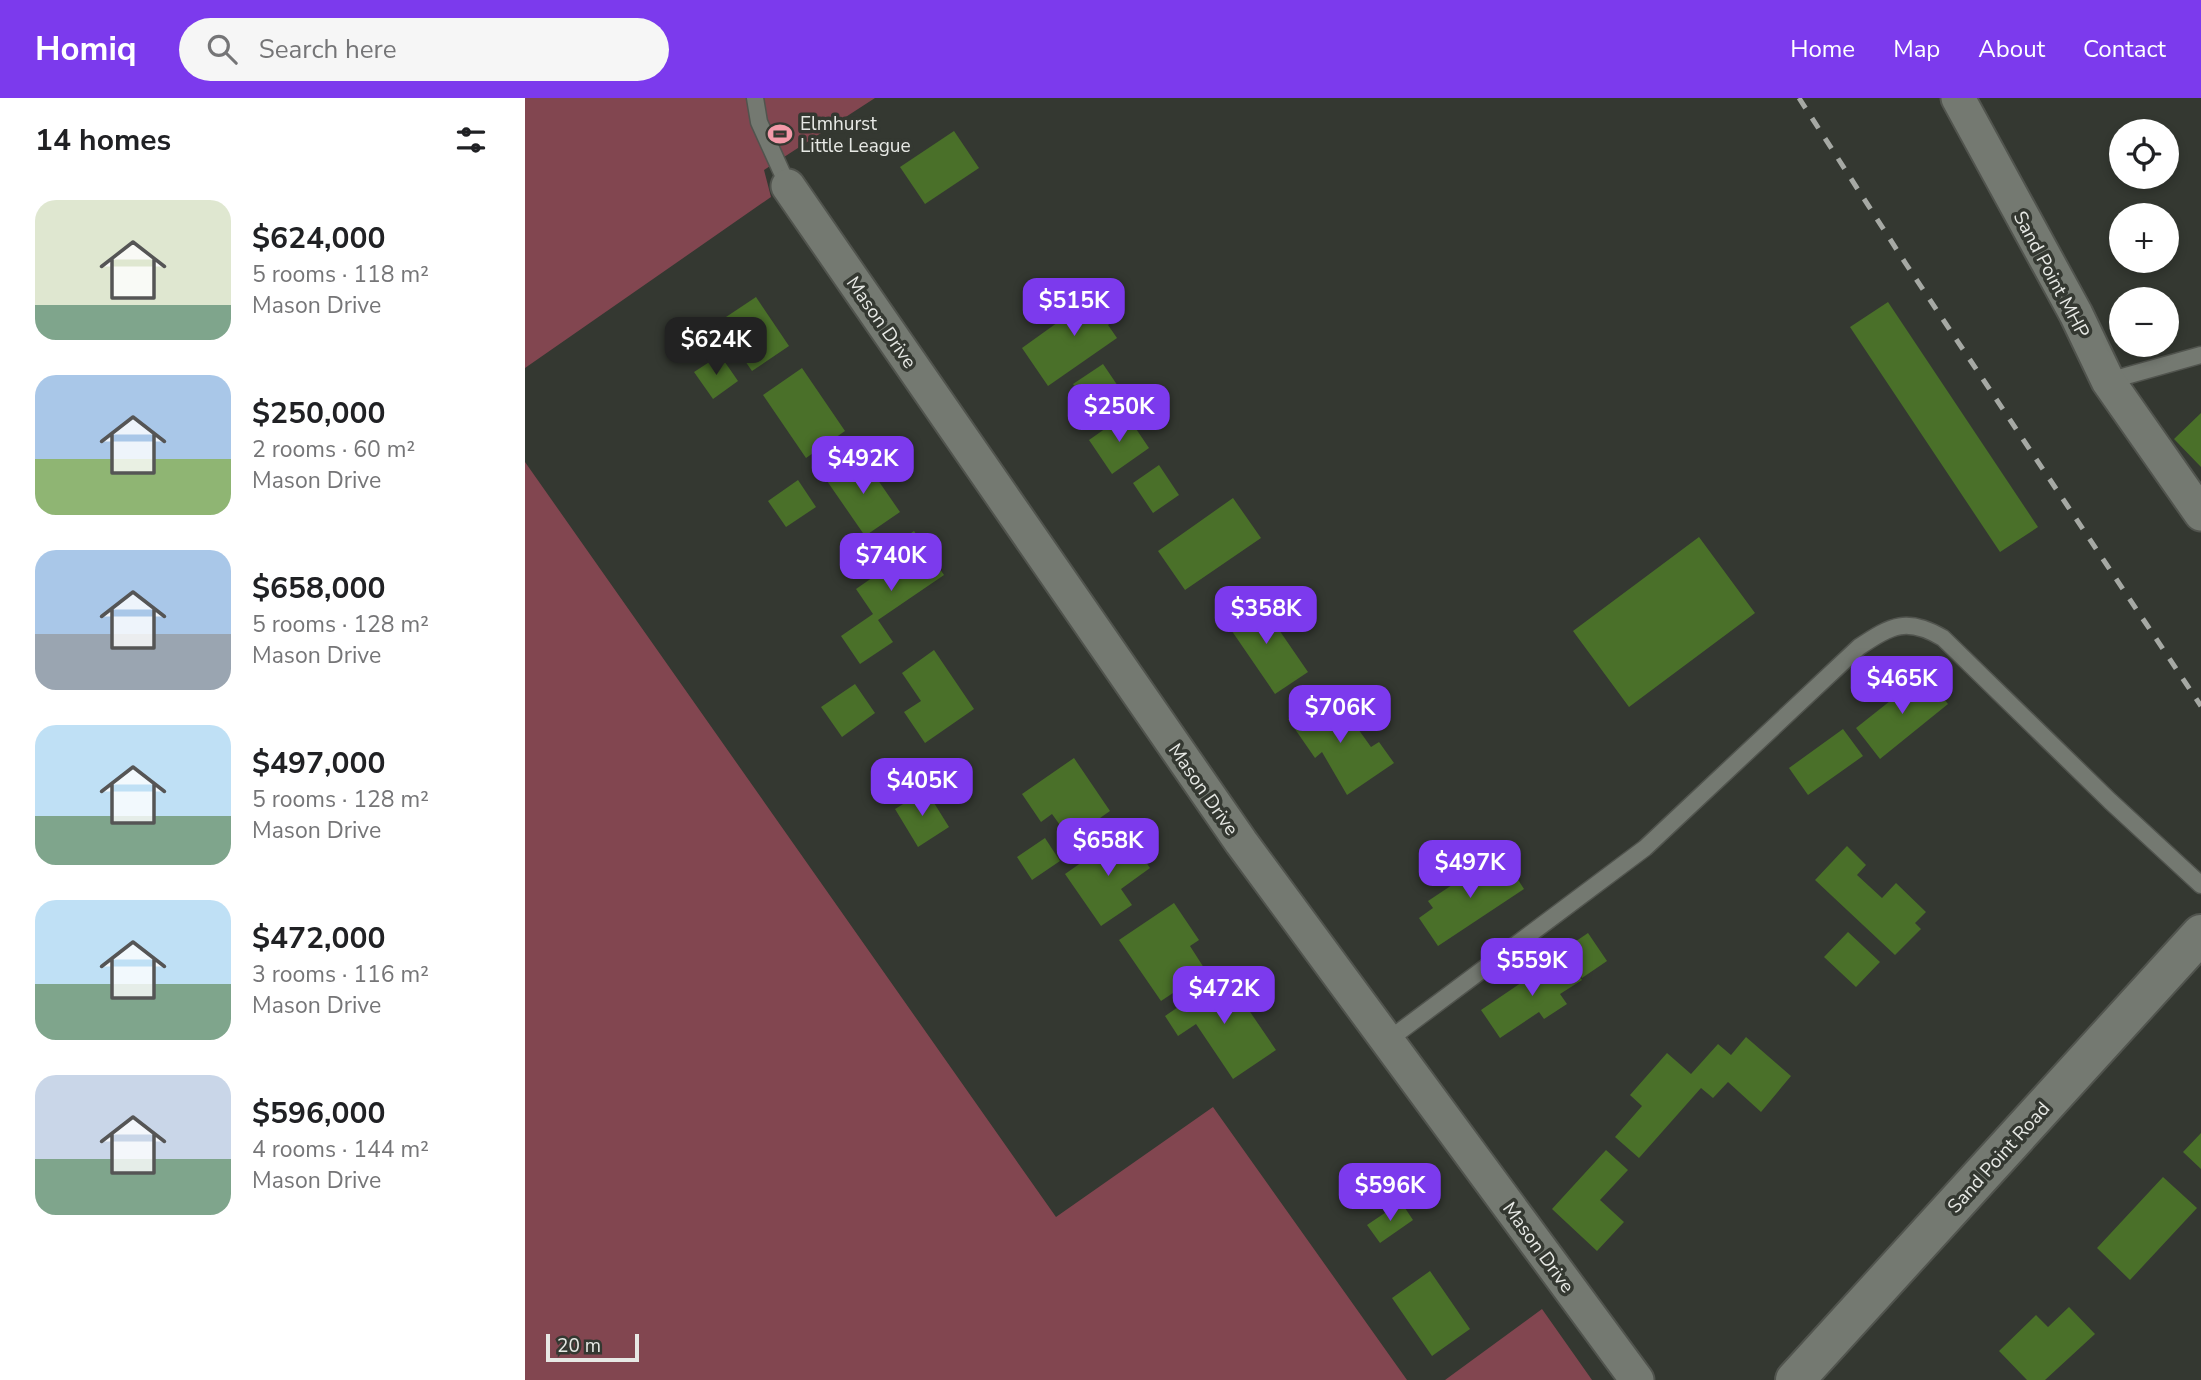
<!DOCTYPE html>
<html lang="en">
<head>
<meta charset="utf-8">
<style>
  body { margin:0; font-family:"Nunito Sans",sans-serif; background:#f6f6f6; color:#202124; height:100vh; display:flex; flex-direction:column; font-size:26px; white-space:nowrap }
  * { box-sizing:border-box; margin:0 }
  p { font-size:23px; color:#757577 }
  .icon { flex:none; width:38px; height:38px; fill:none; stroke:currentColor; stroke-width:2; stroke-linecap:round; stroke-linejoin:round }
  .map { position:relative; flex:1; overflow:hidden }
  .side { display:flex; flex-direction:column; background:#fff; width:525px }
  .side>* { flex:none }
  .tools { position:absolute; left:1584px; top:21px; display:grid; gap:14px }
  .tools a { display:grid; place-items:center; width:70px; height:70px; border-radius:50%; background:#fff; box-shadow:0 4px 10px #0003; font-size:35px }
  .scale { position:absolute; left:21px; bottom:18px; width:93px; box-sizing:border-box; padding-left:7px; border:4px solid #e7e9e5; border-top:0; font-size:19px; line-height:24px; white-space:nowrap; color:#e7e9e5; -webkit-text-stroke:5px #343831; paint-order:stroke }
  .price { position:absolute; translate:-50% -60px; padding:0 16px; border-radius:14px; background:#7c3aed; color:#fff; font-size:23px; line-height:46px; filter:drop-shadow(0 2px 4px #0008) }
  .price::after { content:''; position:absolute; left:50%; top:42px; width:21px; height:16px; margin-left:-10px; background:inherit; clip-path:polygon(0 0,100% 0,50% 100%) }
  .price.current { background:#222; color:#fff }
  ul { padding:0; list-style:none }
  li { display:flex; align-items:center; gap:21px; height:175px; padding:0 35px }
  li span { display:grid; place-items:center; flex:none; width:196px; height:140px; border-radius:21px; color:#555 }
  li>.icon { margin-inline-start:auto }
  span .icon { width:84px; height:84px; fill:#fffc; stroke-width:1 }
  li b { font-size:30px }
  h2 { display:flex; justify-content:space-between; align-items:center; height:84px; padding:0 35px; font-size:30px }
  header { display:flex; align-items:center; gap:42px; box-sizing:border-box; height:98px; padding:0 35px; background:#7c3aed; color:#fff }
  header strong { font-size:33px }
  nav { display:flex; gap:38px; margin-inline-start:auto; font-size:24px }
  .search { width:490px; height:63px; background:#f6f6f6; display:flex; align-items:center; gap:18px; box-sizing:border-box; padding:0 24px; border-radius:38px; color:#757577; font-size:26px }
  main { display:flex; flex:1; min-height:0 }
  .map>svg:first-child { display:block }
  .green { fill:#824650 }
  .building { fill:#4a7029 }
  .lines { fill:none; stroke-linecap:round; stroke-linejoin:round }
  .service-casing { stroke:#51544e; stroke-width:19 }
  .minor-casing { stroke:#51544e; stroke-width:37 }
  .tertiary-casing { stroke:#51544e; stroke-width:42 }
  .service { stroke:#747971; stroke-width:16 }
  .minor { stroke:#747971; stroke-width:33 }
  .tertiary { stroke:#747971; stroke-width:38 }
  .rail { stroke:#a6a9a4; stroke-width:5; stroke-dasharray:12 12; stroke-linecap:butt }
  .labels { text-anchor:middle; stroke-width:7; stroke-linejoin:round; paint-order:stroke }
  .poi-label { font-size:19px; fill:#e7e9e5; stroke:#343831; text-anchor:start }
  .street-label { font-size:19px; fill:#e7e9e5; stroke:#343831 }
</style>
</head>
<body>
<header>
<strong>Homiq</strong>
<div class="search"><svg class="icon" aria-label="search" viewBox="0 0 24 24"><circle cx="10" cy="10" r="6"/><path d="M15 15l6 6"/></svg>Search here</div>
<nav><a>Home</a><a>Map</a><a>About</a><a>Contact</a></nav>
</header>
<main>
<section class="side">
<h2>14 homes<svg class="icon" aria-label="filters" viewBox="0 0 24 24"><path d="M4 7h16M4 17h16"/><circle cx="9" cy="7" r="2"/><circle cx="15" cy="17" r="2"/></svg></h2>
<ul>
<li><span style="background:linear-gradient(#dfe7d0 75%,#7fa58c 0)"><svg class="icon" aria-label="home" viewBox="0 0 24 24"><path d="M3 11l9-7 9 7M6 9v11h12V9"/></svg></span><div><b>$624,000</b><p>5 rooms · 118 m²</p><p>Mason Drive</p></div></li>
<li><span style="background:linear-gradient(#a9c7e8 60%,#8fb573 0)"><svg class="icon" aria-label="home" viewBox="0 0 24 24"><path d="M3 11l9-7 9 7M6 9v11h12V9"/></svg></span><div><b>$250,000</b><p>2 rooms · 60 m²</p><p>Mason Drive</p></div></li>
<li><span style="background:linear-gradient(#a9c7e8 60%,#9aa5b1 0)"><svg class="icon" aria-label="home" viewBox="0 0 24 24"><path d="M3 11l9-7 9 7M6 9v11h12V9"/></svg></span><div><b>$658,000</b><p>5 rooms · 128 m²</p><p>Mason Drive</p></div></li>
<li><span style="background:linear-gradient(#bfe0f5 65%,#7fa58c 0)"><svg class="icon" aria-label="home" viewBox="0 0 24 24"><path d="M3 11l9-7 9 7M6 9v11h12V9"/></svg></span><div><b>$497,000</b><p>5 rooms · 128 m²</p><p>Mason Drive</p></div></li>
<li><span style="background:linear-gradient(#bfe0f5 60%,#7fa58c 0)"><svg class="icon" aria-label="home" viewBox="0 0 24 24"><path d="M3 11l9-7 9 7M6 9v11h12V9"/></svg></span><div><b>$472,000</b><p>3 rooms · 116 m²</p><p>Mason Drive</p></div></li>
<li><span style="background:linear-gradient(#c9d6e8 60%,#7fa58c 0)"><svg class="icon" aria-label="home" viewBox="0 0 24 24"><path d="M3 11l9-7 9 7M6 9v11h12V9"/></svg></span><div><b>$596,000</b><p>4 rooms · 144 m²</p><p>Mason Drive</p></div></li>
</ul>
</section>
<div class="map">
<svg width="1676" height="1282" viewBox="0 0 1676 1282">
  <rect width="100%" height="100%" fill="#343831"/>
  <path class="green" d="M 0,0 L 350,0 L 239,72 L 246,99 L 0,270 Z
    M 0,364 L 531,1119 L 688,1009 L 882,1282 L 0,1282 Z
    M 1017,1211 L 1067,1282 L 920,1282 Z"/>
  <path class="building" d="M 429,33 L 454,70 L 400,106 L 375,69 Z
    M 579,191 L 597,217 L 583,227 L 592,240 L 523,288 L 497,250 Z
    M 231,199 L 264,248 L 227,273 L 209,247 L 198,253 L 183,231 Z
    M 1363,204 L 1513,429 L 1475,454 L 1325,229 Z
    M 195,257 L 213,283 L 188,301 L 169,274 Z
    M 578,266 L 597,294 L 567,314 L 548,286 Z
    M 277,270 L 320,333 L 281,360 L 238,297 Z
    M 1676,315 L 1676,369 L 1649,341 Z
    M 601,316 L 624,350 L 587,376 L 564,342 Z
    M 337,359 L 375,414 L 340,438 L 302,383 Z
    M 634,367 L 654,397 L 628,415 L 608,385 Z
    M 273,382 L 291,409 L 261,429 L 243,403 Z
    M 708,400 L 736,440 L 660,492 L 633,453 Z
    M 389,433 L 419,477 L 353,522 L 368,544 L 335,566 L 316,538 L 348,516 L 331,491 L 364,468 L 356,456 Z
    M 1174,439 L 1230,515 L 1104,609 L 1048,533 Z
    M 732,500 L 783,574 L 750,596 L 700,523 Z
    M 409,552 L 449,611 L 400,645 L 379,614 L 396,603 L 377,575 Z
    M 1399,576 L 1423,606 L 1355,661 L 1331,630 Z
    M 330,586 L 350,615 L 317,639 L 296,609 Z
    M 794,599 L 810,622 L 821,614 L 846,649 L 854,644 L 869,665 L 822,697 L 797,654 L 790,660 L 763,621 Z
    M 1318,631 L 1338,658 L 1283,697 L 1264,670 Z
    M 549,660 L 585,713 L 545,741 L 527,716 L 516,724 L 497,696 Z
    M 401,692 L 424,729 L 393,749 L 370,711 Z
    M 600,734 L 625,770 L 596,791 L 607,807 L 576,828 L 540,776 Z
    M 520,740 L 535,763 L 507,782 L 492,759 Z
    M 1322,748 L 1341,767 L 1332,777 L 1357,800 L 1371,785 L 1401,814 L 1390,825 L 1396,831 L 1370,857 L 1290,782 Z
    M 977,757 L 999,791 L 913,848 L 894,820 L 908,810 L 903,803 L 963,763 L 965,766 Z
    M 649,805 L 674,842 L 665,848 L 681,873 L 636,903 L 594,842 Z
    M 1323,834 L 1355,864 L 1331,889 L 1299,859 Z
    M 1063,835 L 1082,863 L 1057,880 L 1038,852 Z
    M 1034,859 L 1042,872 L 1047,868 L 1057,882 L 1035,896 L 1042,906 L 1019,921 L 1014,914 L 975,940 L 956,912 Z
    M 700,877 L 751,952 L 708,981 L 671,926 L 653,938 L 640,918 Z
    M 1221,939 L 1266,978 L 1236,1014 L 1203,984 L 1188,1000 L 1176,990 L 1114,1060 L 1090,1039 L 1117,1008 L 1105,997 L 1142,955 L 1166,976 L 1193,946 L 1206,957 Z
    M 1676,1035 L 1676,1071 L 1658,1054 Z
    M 1081,1052 L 1103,1072 L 1075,1102 L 1099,1124 L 1072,1153 L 1027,1111 Z
    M 1638,1079 L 1672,1110 L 1605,1182 L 1572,1150 Z
    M 876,1104 L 888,1122 L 855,1145 L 842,1127 Z
    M 905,1173 L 945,1231 L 907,1258 L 867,1200 Z
    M 1544,1209 L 1570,1236 L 1520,1282 L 1502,1282 L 1474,1253 L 1511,1217 L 1523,1229 Z"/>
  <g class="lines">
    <g class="service-casing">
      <path id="service" d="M 230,0 L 234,24 L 263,88
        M 1583,283 L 1676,257
        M 862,943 L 1120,750 L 1334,549 C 1367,527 1382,519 1418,540 L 1585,703 L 1676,787"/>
    </g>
    <g class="minor-casing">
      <path id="minor" d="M 1433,0 L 1551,216 L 1583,283 L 1676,416
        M 263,88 L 716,744 L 1112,1282"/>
    </g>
    <g class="tertiary-casing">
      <path id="tertiary" d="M 1270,1282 L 1676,836"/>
    </g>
    <use href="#service" class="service"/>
    <use href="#minor" class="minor"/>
    <use href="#tertiary" class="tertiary"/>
    <path class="rail" d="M 1274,0 L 1381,166 L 1676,608"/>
  </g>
  <defs>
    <g id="stadium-bare" transform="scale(1.89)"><path d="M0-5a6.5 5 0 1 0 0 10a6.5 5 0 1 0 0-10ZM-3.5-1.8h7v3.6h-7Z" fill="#f39aa9" stroke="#343831" stroke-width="2.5" paint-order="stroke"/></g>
  </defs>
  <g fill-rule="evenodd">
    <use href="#stadium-bare" x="255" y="36"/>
  </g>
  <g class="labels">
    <g class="poi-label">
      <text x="275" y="32">Elmhurst<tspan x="275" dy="22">Little League</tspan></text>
    </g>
    <g class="street-label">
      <text transform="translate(1527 176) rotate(62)" y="7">Sand Point MHP</text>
      <text transform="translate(357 224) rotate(55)" y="7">Mason Drive</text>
      <text transform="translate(679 691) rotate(55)" y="7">Mason Drive</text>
      <text transform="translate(1473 1059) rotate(-48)" y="7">Sand Point Road</text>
      <text transform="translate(1014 1149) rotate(54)" y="7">Mason Drive</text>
    </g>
  </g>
</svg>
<div class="tools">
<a><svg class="icon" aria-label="locate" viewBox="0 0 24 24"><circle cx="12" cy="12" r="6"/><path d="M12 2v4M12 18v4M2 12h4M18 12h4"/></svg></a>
<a>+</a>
<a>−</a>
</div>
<div class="scale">20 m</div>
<b class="price" style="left:549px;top:240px">$515K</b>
<b class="price current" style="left:191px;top:279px">$624K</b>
<b class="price" style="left:594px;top:346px">$250K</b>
<b class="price" style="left:338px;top:398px">$492K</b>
<b class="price" style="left:366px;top:495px">$740K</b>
<b class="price" style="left:741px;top:548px">$358K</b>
<b class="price" style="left:1377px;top:618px">$465K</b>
<b class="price" style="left:815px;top:647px">$706K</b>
<b class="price" style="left:397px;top:720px">$405K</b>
<b class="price" style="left:583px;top:780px">$658K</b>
<b class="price" style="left:945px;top:802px">$497K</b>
<b class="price" style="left:1007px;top:900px">$559K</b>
<b class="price" style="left:699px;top:928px">$472K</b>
<b class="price" style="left:865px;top:1125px">$596K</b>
</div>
</main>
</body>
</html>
